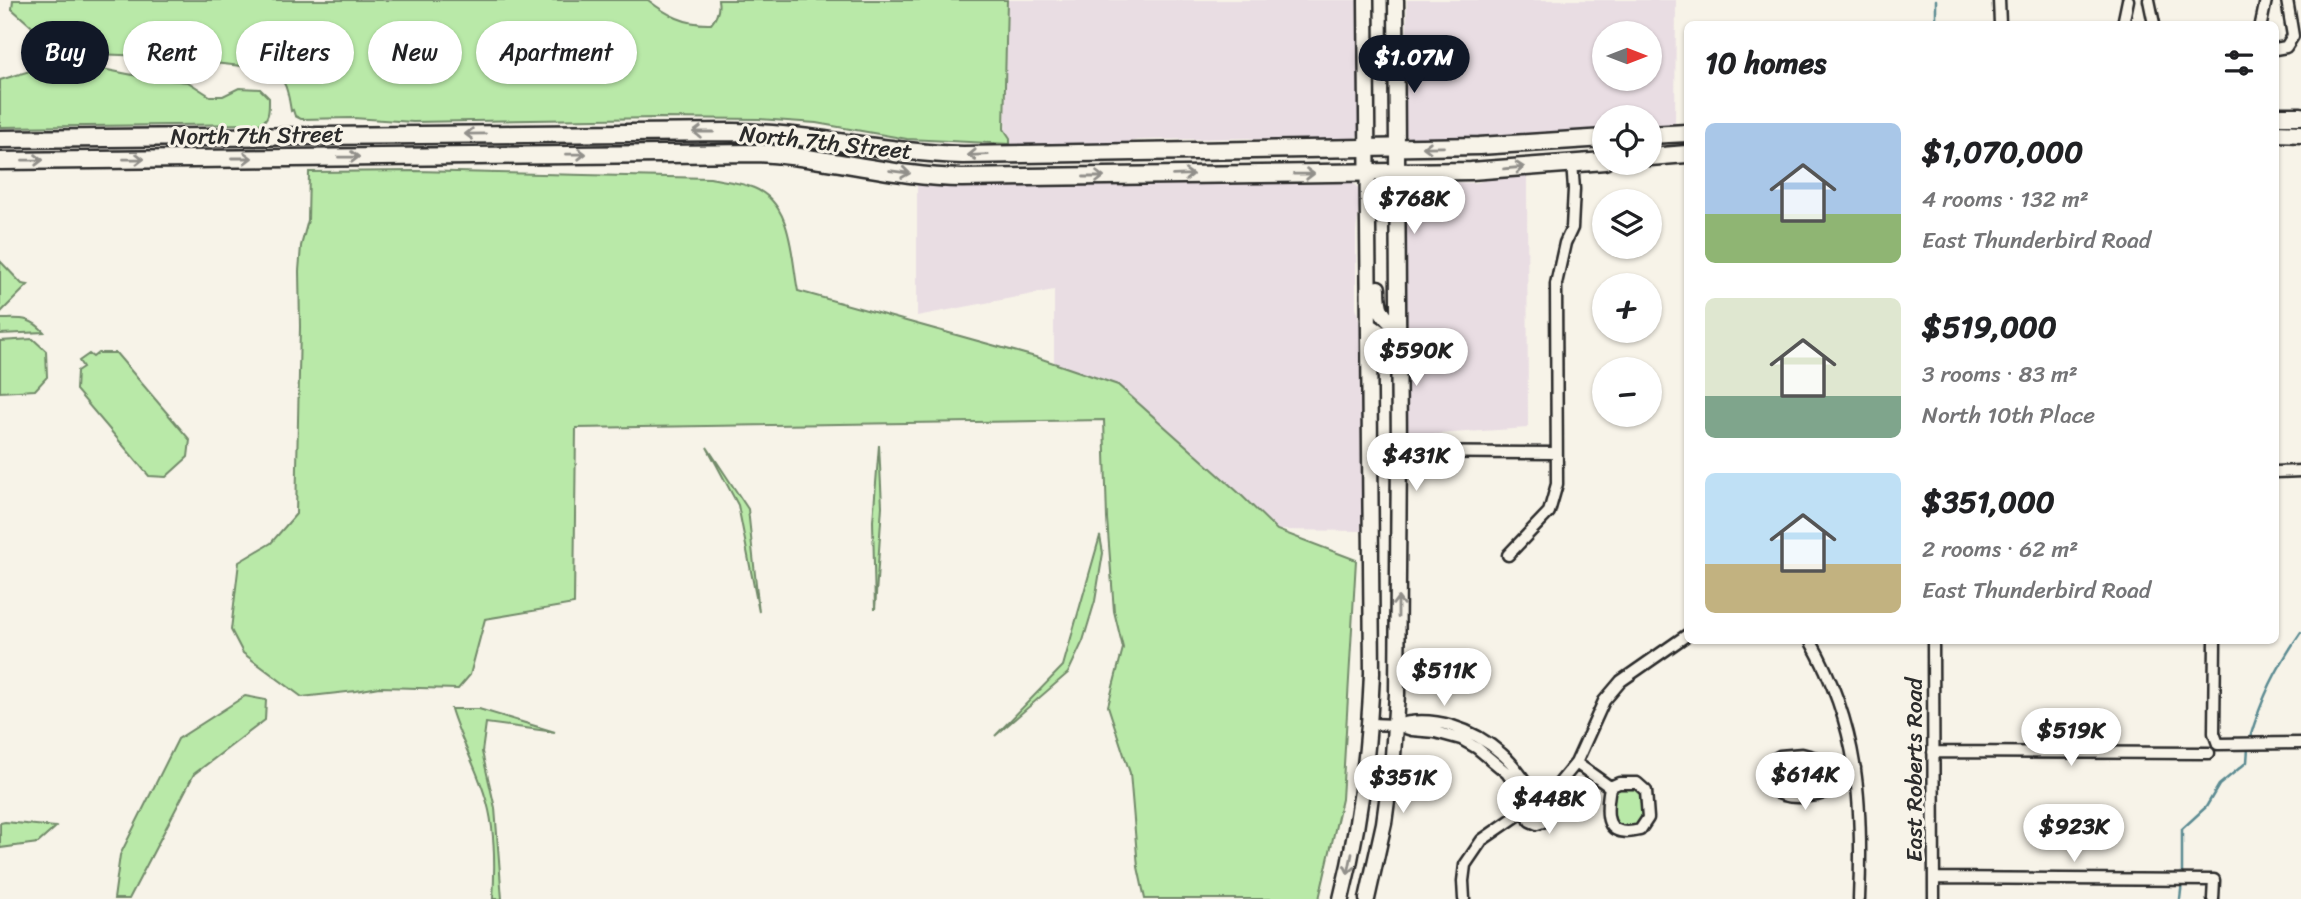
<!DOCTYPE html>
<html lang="en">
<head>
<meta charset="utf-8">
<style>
  body { margin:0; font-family:Sriracha,sans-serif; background:#f2f2f2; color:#202124; height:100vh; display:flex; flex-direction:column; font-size:26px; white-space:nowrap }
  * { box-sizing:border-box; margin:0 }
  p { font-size:23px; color:#757577 }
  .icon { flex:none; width:38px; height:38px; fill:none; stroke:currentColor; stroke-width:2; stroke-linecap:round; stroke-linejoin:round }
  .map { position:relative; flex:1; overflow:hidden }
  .sheet { position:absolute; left:1684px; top:21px; width:595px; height:623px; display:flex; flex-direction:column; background:#fff; border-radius:10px; box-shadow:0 2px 5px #0004 }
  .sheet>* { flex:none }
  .guide { position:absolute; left:21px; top:21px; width:665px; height:63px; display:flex; gap:14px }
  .needle { width:46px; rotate:90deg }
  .fabs { position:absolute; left:1592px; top:21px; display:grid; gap:14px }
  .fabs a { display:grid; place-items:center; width:70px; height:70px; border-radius:50%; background:#fff; box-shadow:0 2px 5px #0004; font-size:35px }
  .price { position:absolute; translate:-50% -60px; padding:0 16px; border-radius:24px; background:#fff; color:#222; font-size:23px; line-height:46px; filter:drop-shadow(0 2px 4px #0008) }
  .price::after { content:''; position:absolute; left:50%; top:42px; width:21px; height:16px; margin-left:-10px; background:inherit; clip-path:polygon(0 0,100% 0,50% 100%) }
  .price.selected { background:#111827; color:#fff }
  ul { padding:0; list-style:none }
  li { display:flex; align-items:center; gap:21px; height:175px; padding:0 21px }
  li span { display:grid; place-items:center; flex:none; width:196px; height:140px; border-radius:10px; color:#555 }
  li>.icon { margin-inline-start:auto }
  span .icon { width:84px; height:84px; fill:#fffc; stroke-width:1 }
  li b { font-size:30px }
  h2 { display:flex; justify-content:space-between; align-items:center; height:84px; padding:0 21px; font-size:30px }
  .pill { padding:0 24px; border-radius:32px; background:#fff; box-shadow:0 2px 5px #0004; font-size:24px; line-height:63px }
  .pill.selected { background:#111827; color:#fff }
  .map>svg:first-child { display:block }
  .built { fill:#e9dde3; fill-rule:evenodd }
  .green { fill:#b9e9a8; stroke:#728a6a; stroke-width:2 }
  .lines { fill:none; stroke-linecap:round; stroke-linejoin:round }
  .stream { stroke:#5b8b92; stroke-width:2.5 }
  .minor-casing { stroke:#2b2b2b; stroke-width:15 }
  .secondary-casing { stroke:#2b2b2b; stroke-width:19 }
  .primary-casing { stroke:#2b2b2b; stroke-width:21 }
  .minor { stroke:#f7f3e8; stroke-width:10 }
  .secondary { stroke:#f7f3e8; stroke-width:14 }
  .primary { stroke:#f7f3e8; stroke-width:16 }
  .oneway { stroke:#918f8a }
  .labels { text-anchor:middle; stroke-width:6; stroke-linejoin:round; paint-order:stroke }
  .street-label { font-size:23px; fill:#2b2b2b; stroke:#f7f3e8 }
</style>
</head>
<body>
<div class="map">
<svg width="2301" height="899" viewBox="0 0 2301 899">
  <rect width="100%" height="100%" fill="#f7f3e8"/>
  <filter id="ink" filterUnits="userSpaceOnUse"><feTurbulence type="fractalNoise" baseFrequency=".0143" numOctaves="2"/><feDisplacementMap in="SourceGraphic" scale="14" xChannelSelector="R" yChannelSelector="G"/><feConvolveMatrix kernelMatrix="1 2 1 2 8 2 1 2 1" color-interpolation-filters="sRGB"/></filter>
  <g filter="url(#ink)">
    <path class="built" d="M 1007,0 L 1360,0 L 1358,135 L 1352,141 L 1275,142 L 1248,138 L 1138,140 L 1107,146 L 1005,147 Z
      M 1407,0 L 1676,0 L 1675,127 L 1650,128 L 1650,117 L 1605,117 L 1605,131 L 1498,139 L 1413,140 L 1406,135 L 1404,129 L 1403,89 L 1407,37 ZM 1605,33 L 1650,33 L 1650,79 L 1605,79 Z
      M 1527,176 L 1528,428 L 1406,436 L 1404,191 L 1409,182 L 1414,180 L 1475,183 L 1492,178 Z
      M 1348,181 L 1353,182 L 1361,193 L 1356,232 L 1356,307 L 1361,329 L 1363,531 L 1277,530 L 1119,387 L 1054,363 L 1054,290 L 917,316 L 917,182 L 1003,186 Z"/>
    <path class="green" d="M 13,0 L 648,0 C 667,15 685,25 711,24 C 717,17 720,10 718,0 L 1007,0 L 1004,129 L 1010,138 L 1010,144 L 907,139 L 816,123 L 759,119 L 659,118 L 413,122 L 353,118 L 301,119 L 295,116 L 293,110 L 291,111 C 287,86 287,77 261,68 L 146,56 L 46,52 L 41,46 L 47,40 L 12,9 Z
      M 32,63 L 34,70 L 64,70 L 65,64 L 67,63 L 67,74 L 83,76 L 87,66 L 148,78 L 188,82 L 210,96 L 223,96 L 239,88 L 260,89 L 269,98 C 269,109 270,120 259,124 L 0,127 L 0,80 L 30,71 Z
      M 416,171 L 710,178 C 724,181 741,182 754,188 C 793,204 791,257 798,291 L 1039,358 L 1118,385 L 1239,493 L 1277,530 L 1356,560 L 1342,799 L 1319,899 L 1145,899 L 1138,867 L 1130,773 L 1108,706 L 1123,648 L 1114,611 L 1107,519 L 1104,420 L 576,428 L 574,604 L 485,619 L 470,675 L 458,689 L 379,687 L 356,691 L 302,697 L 243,653 L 231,630 L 239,562 L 271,543 L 296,514 L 300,327 L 299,271 L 301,246 L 308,220 L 309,172 Z
      M 0,261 L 22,284 L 28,285 L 0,313 Z
      M 0,319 C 20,319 30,316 44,332 L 0,334 Z
      M 33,339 L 46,351 L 47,377 L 35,390 L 0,392 L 0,341 Z
      M 98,353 L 116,353 L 190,440 L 188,457 L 166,477 L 149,476 L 76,390 L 77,371 L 83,367 L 79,361 L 89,354 L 93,357 Z
      M 879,445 L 882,506 L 875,610 L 873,521 Z
      M 707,447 L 748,509 L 759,612 L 738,505 Z
      M 1100,536 L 1103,553 L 1095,601 L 1083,641 L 1068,673 L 995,736 L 1063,666 Z
      M 245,696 L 266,700 L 265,720 L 194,774 L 129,899 L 114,899 L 120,855 L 178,739 Z
      M 451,709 L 479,709 L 555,732 L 486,723 L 482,752 L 495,808 L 502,899 L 493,899 C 495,869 495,825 485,796 C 476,766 460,739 451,709 Z
      M 1802,754 L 1833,771 L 1824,793 L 1778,794 L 1770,766 L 1773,760 Z
      M 1610,787 L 1642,787 L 1644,826 L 1613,829 Z
      M 5,822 L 56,827 L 38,843 L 0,848 L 0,823 Z"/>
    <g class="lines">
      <path class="stream" d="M 1936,0 L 1936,24
        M 2249,741 C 2262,697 2275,670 2301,632
        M 2182,875 L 2182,829 L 2206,807 L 2219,785 L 2247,762 L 2248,748
        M 2180,899 L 2182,882"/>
      <g class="minor-casing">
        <path id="minor" d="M 1999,0 L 2000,24
          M 2149,0 L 2154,24
          M 2123,24 L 2128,0
          M 2261,24 L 2266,0
          M 2275,49 L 2286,47 L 2293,36 L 2287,0
          M 1370,452 L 1556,453
          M 2275,472 L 2301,471
          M 1508,555 L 1549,512 L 1557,484 L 1556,284 L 1565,243 L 1572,228 L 1574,189 L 1572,163
          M 1810,640 C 1859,726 1863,804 1859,899
          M 1933,640 L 1934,899
          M 2215,640 L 2214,733 L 2218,744 L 2301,743
          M 1370,724 L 1396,725 L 1412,730 L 1435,732 L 1461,739 L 1477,748 L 1507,773 L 1518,789 L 1530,821 L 1537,824 L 1543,822 C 1548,808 1538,798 1530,788 C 1521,776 1514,764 1502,754 C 1474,729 1433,714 1396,725
          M 1933,752 L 2209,753
          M 1802,754 C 1815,757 1836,762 1832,780 C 1831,785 1828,791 1823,793 C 1817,796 1808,796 1801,797 C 1776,798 1760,786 1773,760 L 1780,756 Z
          M 1576,763 L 1610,787
          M 1833,771 L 1855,768
          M 1619,783 L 1637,783 L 1646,791 L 1648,818 L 1640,830 C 1604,839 1605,815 1610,787 Z
          M 1934,878 L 2214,880 L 2213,899
          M 1464,899 L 1463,881 L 1465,865 L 1482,840 L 1553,791 L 1576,763 L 1604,701 L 1621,681 L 1687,635"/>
      </g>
      <g class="secondary-casing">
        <path id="secondary" d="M 1378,288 C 1378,310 1381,314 1397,328
          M 1369,325 L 1398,345
          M 1341,899 C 1360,825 1369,749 1372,673 L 1366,0
          M 1367,899 L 1384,823 L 1393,756 L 1397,694 L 1399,452 L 1396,0"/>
      </g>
      <g class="primary-casing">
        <path id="primary" d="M 2275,116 L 2301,116
          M 2275,133 L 2301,134
          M 1650,135 L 1687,133
          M 0,139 L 732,132 C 810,133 886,153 963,155 L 1479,146 L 1605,138
          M 1650,157 L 1687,154
          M 0,161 L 757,153 C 826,156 893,177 962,178 L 1471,171 L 1605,161"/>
      </g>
      <use href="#minor" class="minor"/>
      <use href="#secondary" class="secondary"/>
      <use href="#primary" class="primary"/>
    </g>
    <defs><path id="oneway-shaft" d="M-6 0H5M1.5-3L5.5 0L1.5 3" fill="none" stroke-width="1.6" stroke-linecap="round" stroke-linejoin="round" transform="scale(1.75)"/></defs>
    <g class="oneway">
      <use href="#oneway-shaft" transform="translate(703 132) rotate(180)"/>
      <use href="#oneway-shaft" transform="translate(475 134) rotate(179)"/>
      <use href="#oneway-shaft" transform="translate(1433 147) rotate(179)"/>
      <use href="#oneway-shaft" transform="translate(576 154) rotate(-1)"/>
      <use href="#oneway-shaft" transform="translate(978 155) rotate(178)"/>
      <use href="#oneway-shaft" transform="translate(349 157) rotate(-1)"/>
      <use href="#oneway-shaft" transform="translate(242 158)"/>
      <use href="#oneway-shaft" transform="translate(134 159) rotate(-1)"/>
      <use href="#oneway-shaft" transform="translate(33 160) rotate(-1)"/>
      <use href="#oneway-shaft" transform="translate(1514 168) rotate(-5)"/>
      <use href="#oneway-shaft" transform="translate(900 172) rotate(8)"/>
      <use href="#oneway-shaft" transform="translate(1304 174) rotate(-1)"/>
      <use href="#oneway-shaft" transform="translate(1183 175) rotate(-2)"/>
      <use href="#oneway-shaft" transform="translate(1094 177)"/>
      <use href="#oneway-shaft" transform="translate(1398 607) rotate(-90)"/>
      <use href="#oneway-shaft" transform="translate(1350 864) rotate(101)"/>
    </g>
  </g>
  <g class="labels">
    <g class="street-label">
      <text transform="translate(257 135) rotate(-1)" y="8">North 7th Street</text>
      <text transform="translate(826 142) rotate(6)" y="8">North 7th Street</text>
      <text transform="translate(1914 770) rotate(-90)" y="8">East Roberts Road</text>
    </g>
  </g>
</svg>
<div class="fabs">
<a><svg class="needle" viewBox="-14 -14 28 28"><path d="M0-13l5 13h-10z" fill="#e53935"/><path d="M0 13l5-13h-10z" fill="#757577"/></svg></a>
<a><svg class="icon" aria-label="locate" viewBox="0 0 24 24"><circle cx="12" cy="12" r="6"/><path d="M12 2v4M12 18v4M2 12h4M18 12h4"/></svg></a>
<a><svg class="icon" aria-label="layers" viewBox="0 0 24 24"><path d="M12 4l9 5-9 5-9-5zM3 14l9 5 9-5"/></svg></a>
<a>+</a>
<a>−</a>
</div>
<b class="price selected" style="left:1414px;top:95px">$1.07M</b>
<b class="price" style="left:1414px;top:236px">$768K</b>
<b class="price" style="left:1416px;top:388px">$590K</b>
<b class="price" style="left:1416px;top:493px">$431K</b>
<b class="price" style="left:1444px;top:708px">$511K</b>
<b class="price" style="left:2071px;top:768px">$519K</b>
<b class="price" style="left:1805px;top:812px">$614K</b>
<b class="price" style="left:1403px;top:815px">$351K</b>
<b class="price" style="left:1549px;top:836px">$448K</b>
<b class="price" style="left:2074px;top:864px">$923K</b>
<div class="guide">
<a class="pill selected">Buy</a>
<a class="pill">Rent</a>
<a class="pill">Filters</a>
<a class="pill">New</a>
<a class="pill">Apartment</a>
</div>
<section class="sheet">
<h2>10 homes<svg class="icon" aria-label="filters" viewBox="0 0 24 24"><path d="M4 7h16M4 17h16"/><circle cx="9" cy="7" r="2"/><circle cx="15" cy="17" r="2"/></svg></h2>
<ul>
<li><span style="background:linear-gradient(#a9c7e8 65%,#8fb573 0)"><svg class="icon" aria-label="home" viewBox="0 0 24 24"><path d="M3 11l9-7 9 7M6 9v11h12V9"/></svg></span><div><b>$1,070,000</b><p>4 rooms · 132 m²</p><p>East Thunderbird Road</p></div></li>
<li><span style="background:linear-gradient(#dfe7d0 70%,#7fa58c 0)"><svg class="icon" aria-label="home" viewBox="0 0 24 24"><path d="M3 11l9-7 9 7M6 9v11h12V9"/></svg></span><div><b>$519,000</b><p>3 rooms · 83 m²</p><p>North 10th Place</p></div></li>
<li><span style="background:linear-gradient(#bfe0f5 65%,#c2b280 0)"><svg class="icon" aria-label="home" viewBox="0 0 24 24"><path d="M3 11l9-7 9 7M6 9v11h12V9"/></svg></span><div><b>$351,000</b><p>2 rooms · 62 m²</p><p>East Thunderbird Road</p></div></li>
</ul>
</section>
</div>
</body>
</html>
